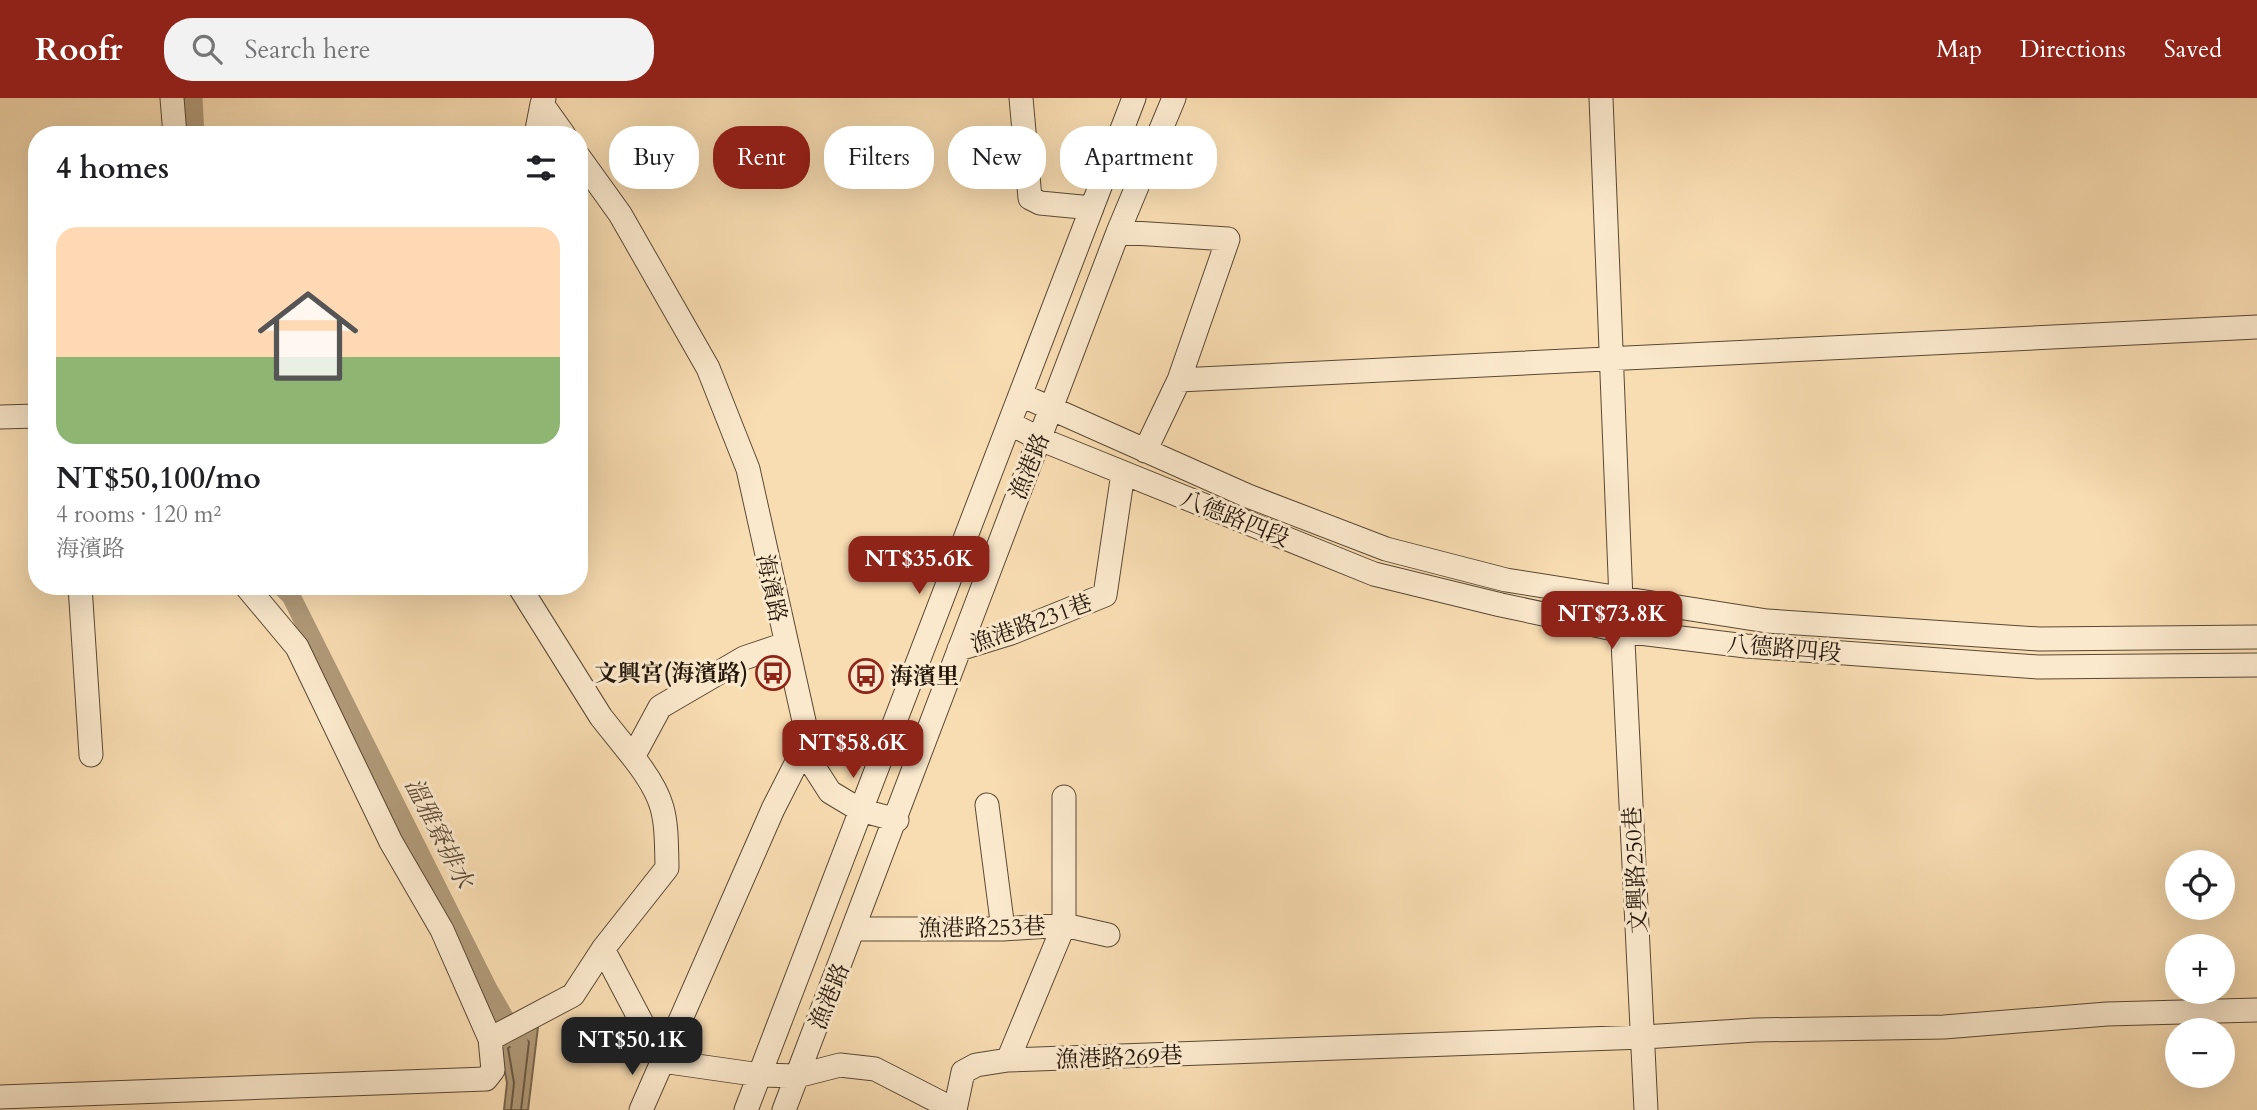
<!DOCTYPE html>
<html lang="en">
<head>
<meta charset="utf-8">
<style>
  body { margin:0; font-family:Cardo,"Noto Serif TC",serif; background:#f2f2f2; color:#202124; height:100vh; display:flex; flex-direction:column; font-size:26px; white-space:nowrap }
  * { box-sizing:border-box; margin:0 }
  p { font-size:23px; color:#757577 }
  .icon { flex:none; width:38px; height:38px; fill:none; stroke:currentColor; stroke-width:2; stroke-linecap:round; stroke-linejoin:round }
  .map { position:relative; flex:1; overflow:hidden }
  .sheet { position:absolute; left:28px; top:28px; width:560px; height:469px; display:flex; flex-direction:column; background:#fff; border-radius:28px; box-shadow:0 7px 28px #0002 }
  .sheet>* { flex:none }
  .banner { position:absolute; left:609px; top:28px; width:665px; height:63px; display:flex; gap:14px }
  .buttons { position:absolute; left:2165px; top:752px; display:grid; gap:14px }
  .buttons a { display:grid; place-items:center; width:70px; height:70px; border-radius:50%; background:#fff; box-shadow:0 7px 28px #0002; font-size:35px }
  .price { position:absolute; translate:-50% -60px; padding:0 16px; border-radius:14px; background:#8f2418; color:#fff; font-size:23px; line-height:46px; filter:drop-shadow(0 2px 4px #0008) }
  .price::after { content:''; position:absolute; left:50%; top:42px; width:21px; height:16px; margin-left:-10px; background:inherit; clip-path:polygon(0 0,100% 0,50% 100%) }
  .price.selected { background:#222; color:#fff }
  ul { padding:0; list-style:none }
  li { display:grid; align-content:center; gap:14px; height:371px; padding:0 28px }
  li span { display:grid; place-items:center; height:217px; border-radius:21px; color:#555 }
  li>.icon { margin-inline-start:auto }
  span .icon { width:126px; height:126px; fill:#fffc; stroke-width:1 }
  li b { font-size:30px }
  h2 { display:flex; justify-content:space-between; align-items:center; height:84px; padding:0 28px; font-size:30px }
  .chip { padding:0 24px; border-radius:28px; background:#fff; box-shadow:0 7px 28px #0002; font-size:24px; line-height:63px }
  .chip.selected { background:#8f2418; color:#fff }
  header { display:flex; align-items:center; gap:42px; box-sizing:border-box; height:98px; padding:0 35px; background:#8f2418; color:#fff }
  header strong { font-size:33px }
  nav { display:flex; gap:38px; margin-inline-start:auto; font-size:24px }
  .search { width:490px; height:63px; background:#f2f2f2; display:flex; align-items:center; gap:18px; box-sizing:border-box; padding:0 24px; border-radius:28px; color:#757577; font-size:26px }
  .map>svg:first-child { display:block }
  .water { fill:#b19a79; stroke:#79664d; stroke-width:2 }
  .lines { fill:none; stroke-linecap:round; stroke-linejoin:round }
  .shore { stroke:#6a5842; stroke-width:2 }
  .canal { stroke:#b19a79; stroke-width:19 }
  .minor-casing { stroke:#594834; stroke-width:25 }
  .minor { stroke:#fbe9cd; stroke-width:23 }
  .labels { text-anchor:middle; stroke-width:6; stroke-linejoin:round; paint-order:stroke }
  .street-label { font-size:23px; fill:#24170a; stroke:#fbe9cd }
  .poi-label { font-size:23px; font-weight:bold; fill:#24170a; stroke:#fbe9cd; text-anchor:end }
  .water-label { font-size:24px; font-style:italic; fill:#5c4b36; stroke:#fbe9cd }
</style>
</head>
<body>
<header>
<strong>Roofr</strong>
<div class="search"><svg class="icon" aria-label="search" viewBox="0 0 24 24"><circle cx="10" cy="10" r="6"/><path d="M15 15l6 6"/></svg>Search here</div>
<nav><a>Map</a><a>Directions</a><a>Saved</a></nav>
</header>
<div class="map">
<svg width="2257" height="1012" viewBox="0 0 2257 1012">
  <rect width="100%" height="100%" fill="#f9ddb2"/>
  <filter id="stains"><feTurbulence type="fractalNoise" baseFrequency=".00286" numOctaves="4"/><feColorMatrix values="0 0 0 0 .2 0 0 0 0 .09 0 0 0 0 .02 0 0 0 .5 -.17"/></filter>
  <radialGradient id="worn" r=".72"><stop offset=".6" stop-color="#630" stop-opacity="0"/><stop offset="1" stop-color="#630" stop-opacity=".3"/></radialGradient>
  <path class="water" d="M 535,927 L 538,929 L 528,1012 L 504,1012 L 507,985 L 500,947 Z"/>
  <g class="lines">
    <path class="shore" d="M 511,1012 L 514,985 L 508,950 L 525,940 L 529,944 L 521,1012"/>
    <path class="canal" d="M 193,0 L 195,37
      M 281,488 L 291,498 L 488,891 L 518,943"/>
    <g class="minor-casing">
      <path id="minor" d="M 172,0 L 175,37
        M 544,0 L 542,6 L 564,37
        M 1021,0 L 1030,100 L 1040,105 L 1092,110
        M 1601,0 L 1621,502 L 1646,1012
        M 536,37 L 542,6
        M 579,59 L 620,116 L 708,270 L 748,371 L 804,623 L 803,652 L 773,711 L 641,1012
        M 1118,134 L 1228,141 L 1179,282 L 1145,353
        M 1179,282 L 2257,229
        M 1021,297 L 1248,398 L 1386,451 L 1506,482 L 1767,523 L 2039,541 L 2257,539
        M 0,319 L 37,318
        M 1011,326 L 1040,341 L 1374,476 L 1501,507 L 1623,533 L 1746,548 L 2038,569 L 2257,567
        M 80,488 L 91,657
        M 519,488 L 601,619 L 633,659
        M 959,551 L 1011,535 L 1105,497 L 1123,375
        M 803,652 L 830,694 L 860,712 L 897,722
        M 987,707 L 1003,831
        M 855,831 L 1003,831 L 1064,827 L 1108,837
        M 603,851 L 662,963
        M 490,941 L 573,897 L 603,851 L 667,770 C 666,718 667,702 633,659 L 660,609 L 744,560 L 785,546
        M 1008,962 L 1064,827 L 1064,699
        M 662,963 L 760,977 L 797,978 L 840,967 L 875,971 L 955,1012
        M 0,999 L 486,981 L 493,972 L 490,941 L 442,832 L 391,744 L 297,549 L 246,488
        M 746,1012 L 1134,0
        M 784,1012 L 1118,134 L 1174,0
        M 955,1012 L 963,974 L 976,967 L 1008,962 L 1644,939 L 1755,932 L 1944,929 L 2107,916 L 2257,912"/>
    </g>
    <use href="#minor" class="minor"/>
  </g>
  <defs>
    <g id="bus-ring" transform="scale(1.75)"><circle r="9.5" fill="#fbe9cd" stroke="#8f2418" stroke-width="1.5"/><path d="M-5-6H5V4H4V6H2V4H-2V6H-4V4H-5ZM-3.5-4V0h7V-4ZM-3.5 1.2v1.5H-2V1.2ZM2 1.2v1.5H3.5V1.2Z" fill="#8f2418"/></g>
  </defs>
  <g fill-rule="evenodd">
    <use href="#bus-ring" x="773" y="575"/>
    <use href="#bus-ring" x="866" y="578"/>
  </g>
  <g class="labels">
    <g class="street-label">
      <text transform="translate(1029 368) rotate(-68)" y="8">漁港路</text>
      <text transform="translate(1235 420) rotate(22)" y="8">八德路四段</text>
      <text transform="translate(772 490) rotate(78)" y="8">海濱路</text>
      <text transform="translate(1031 525) rotate(-20)" y="8">漁港路231巷</text>
      <text transform="translate(1784 550) rotate(5)" y="8">八德路四段</text>
      <text transform="translate(1635 772) rotate(-93)" y="8">文興路250巷</text>
      <text transform="translate(982 829) rotate(-1)" y="8">漁港路253巷</text>
      <text transform="translate(829 898) rotate(-68)" y="8">漁港路</text>
      <text transform="translate(1119 959) rotate(-2)" y="8">漁港路269巷</text>
    </g>
    <g class="poi-label">
      <text x="748" y="583">文興宮(海濱路)</text>
      <text x="890" y="586" text-anchor="start">海濱里</text>
    </g>
    <g class="water-label">
      <text transform="translate(439 735) rotate(63)" y="8">溫雅寮排水</text>
    </g>
  </g>
  <rect width="100%" height="100%" filter="url(#stains)"/>
  <rect width="100%" height="100%" fill="url(#worn)"/>
</svg>
<div class="buttons">
<a><svg class="icon" aria-label="locate" viewBox="0 0 24 24"><circle cx="12" cy="12" r="6"/><path d="M12 2v4M12 18v4M2 12h4M18 12h4"/></svg></a>
<a>+</a>
<a>−</a>
</div>
<b class="price" style="left:919px;top:498px">NT$35.6K</b>
<b class="price" style="left:1612px;top:553px">NT$73.8K</b>
<b class="price" style="left:853px;top:682px">NT$58.6K</b>
<b class="price selected" style="left:632px;top:979px">NT$50.1K</b>
<div class="banner">
<a class="chip">Buy</a>
<a class="chip selected">Rent</a>
<a class="chip">Filters</a>
<a class="chip">New</a>
<a class="chip">Apartment</a>
</div>
<section class="sheet">
<h2>4 homes<svg class="icon" aria-label="filters" viewBox="0 0 24 24"><path d="M4 7h16M4 17h16"/><circle cx="9" cy="7" r="2"/><circle cx="15" cy="17" r="2"/></svg></h2>
<ul>
<li><span style="background:linear-gradient(#ffd9b3 60%,#8fb573 0)"><svg class="icon" aria-label="home" viewBox="0 0 24 24"><path d="M3 11l9-7 9 7M6 9v11h12V9"/></svg></span><div><b>NT$50,100/mo</b><p>4 rooms · 120 m²</p><p>海濱路</p></div></li>
</ul>
</section>
</div>
</body>
</html>
